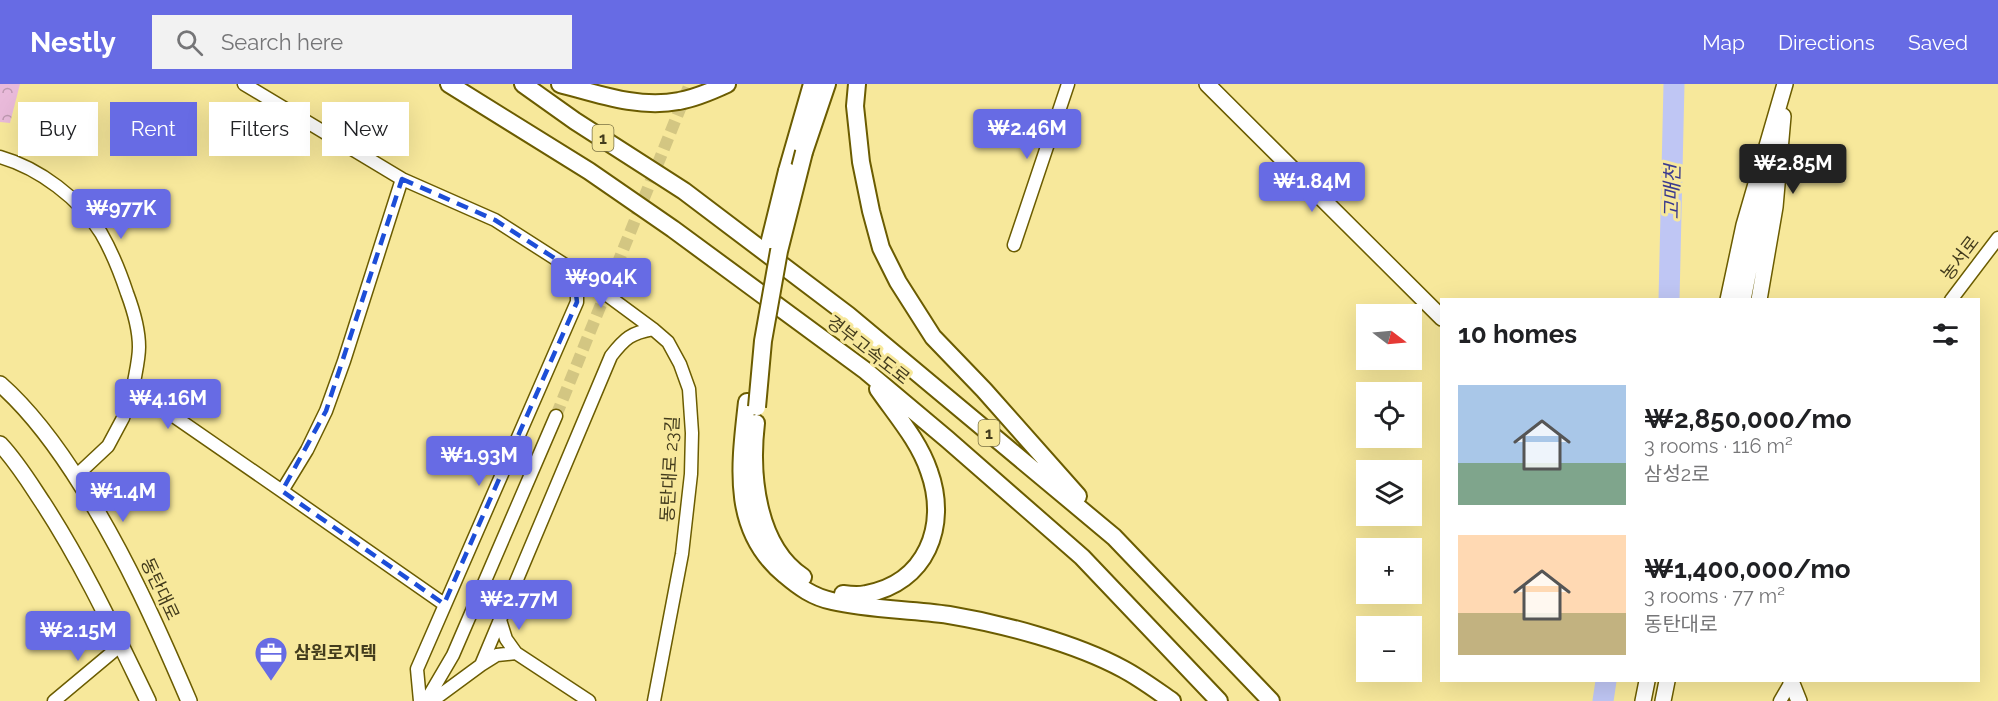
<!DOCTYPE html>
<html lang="en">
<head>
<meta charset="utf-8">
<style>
  body { margin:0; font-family:Raleway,"Noto Sans KR",sans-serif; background:#f2f2f2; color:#202124; height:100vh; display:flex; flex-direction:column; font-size:22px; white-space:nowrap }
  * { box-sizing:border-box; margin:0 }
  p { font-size:20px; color:#757577 }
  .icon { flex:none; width:33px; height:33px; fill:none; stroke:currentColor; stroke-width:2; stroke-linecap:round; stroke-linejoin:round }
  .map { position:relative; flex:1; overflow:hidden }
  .drawer { position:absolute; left:1440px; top:214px; width:540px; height:384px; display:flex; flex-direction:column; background:#fff; border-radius:0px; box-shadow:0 6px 24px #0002 }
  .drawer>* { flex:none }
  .guide { position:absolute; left:18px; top:18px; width:570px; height:54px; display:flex; gap:12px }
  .needle { width:39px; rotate:106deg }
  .controls { position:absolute; left:1356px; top:220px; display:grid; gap:12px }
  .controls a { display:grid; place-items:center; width:66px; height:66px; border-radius:0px; background:#fff; box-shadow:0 6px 24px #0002; font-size:30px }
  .price { position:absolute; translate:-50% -51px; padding:0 14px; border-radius:6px; background:#676be4; color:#fff; font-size:20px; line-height:39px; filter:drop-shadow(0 2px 3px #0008) }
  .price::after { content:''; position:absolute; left:50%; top:36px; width:18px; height:14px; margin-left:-9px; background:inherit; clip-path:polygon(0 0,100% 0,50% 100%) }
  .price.on { background:#222; color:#fff }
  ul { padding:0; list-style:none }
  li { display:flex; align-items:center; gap:18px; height:150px; padding:0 18px }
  li span { display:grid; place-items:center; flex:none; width:168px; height:120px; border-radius:0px; color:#555 }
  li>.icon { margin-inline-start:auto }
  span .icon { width:72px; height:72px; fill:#fffc; stroke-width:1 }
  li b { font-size:26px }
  h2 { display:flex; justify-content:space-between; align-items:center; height:72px; padding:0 18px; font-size:26px }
  .chip { padding:0 21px; border-radius:0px; background:#fff; box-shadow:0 6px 24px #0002; font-size:21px; line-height:54px }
  .chip.on { background:#676be4; color:#fff }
  header { display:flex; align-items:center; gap:36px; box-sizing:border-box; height:84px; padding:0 30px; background:#676be4; color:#fff }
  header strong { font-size:28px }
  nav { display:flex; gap:33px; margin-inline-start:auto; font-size:21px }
  .search { width:420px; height:54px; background:#f2f2f2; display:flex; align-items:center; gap:15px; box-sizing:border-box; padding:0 21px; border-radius:0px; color:#757577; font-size:22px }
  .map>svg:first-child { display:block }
  .park { fill:url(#park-crowns) }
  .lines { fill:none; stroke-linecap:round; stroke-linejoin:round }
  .river { stroke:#bfc6f4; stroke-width:21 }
  .minor-tunnel { stroke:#d3c682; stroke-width:12; stroke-dasharray:12 6; stroke-linecap:butt }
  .minor-casing { stroke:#6b5c01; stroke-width:15 }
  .major-casing { stroke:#6b5c01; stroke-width:18 }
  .highway-casing { stroke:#6b5c01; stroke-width:20 }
  .minor { stroke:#fff; stroke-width:12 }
  .major { stroke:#fff; stroke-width:15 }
  .highway { stroke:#fff; stroke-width:16 }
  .highway-bridge-casing { stroke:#6b5c01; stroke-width:20; stroke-linecap:butt }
  .highway-bridge { stroke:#fff; stroke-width:16 }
  .marked { fill:none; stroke:#1d4ed8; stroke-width:4.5; stroke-dasharray:12 8; stroke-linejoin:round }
  .labels { text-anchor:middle; stroke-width:6; stroke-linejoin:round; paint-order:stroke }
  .shield { fill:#f7e89b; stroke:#797043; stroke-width:1.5 }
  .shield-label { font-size:16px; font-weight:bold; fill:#433c1d }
  .street-label { font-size:18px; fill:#433c1d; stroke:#f7e89b }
  .poi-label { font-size:18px; font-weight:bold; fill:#433c1d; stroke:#f7e89b; text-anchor:start }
  .water-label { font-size:20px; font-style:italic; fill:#3a3a8f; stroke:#f7e89b }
</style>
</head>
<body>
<header>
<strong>Nestly</strong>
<div class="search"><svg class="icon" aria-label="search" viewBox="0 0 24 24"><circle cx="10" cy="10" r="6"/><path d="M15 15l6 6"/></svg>Search here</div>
<nav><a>Map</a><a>Directions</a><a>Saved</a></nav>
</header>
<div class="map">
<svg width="1998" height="617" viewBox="0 0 1998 617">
  <defs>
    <pattern id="park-crowns" width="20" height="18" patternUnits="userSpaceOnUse" patternTransform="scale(1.5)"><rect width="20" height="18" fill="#e9bada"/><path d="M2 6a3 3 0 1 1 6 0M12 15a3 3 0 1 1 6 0" fill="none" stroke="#be98b0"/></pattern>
  </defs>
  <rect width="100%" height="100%" fill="#f7e89b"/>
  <path class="park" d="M 0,0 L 20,0 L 10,39 L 0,38 Z"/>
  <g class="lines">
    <path class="river" d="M 1669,216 L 1674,0
      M 1603,617 L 1606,597"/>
    <path class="minor-tunnel" d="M 556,332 L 690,0"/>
    <g class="minor-casing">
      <path id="minor" d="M 244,0 L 402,95 L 495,136 L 573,186 L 653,245 L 668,258 L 680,280 L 689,305 L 692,349 L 691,390 L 682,470 L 654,617
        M 0,73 C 39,84 80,115 101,149 C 112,168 120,188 127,209 C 133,225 139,245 139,263 C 139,276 135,291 133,304
        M 402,95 L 344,277 L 326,327 L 307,366 L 282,407 L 444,520
        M 1014,161 L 1068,0
        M 1951,216 L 1998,154
        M 76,392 L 108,362 L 123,334 L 133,304 L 282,407
        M 500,536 L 506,555 L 516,569 L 589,617
        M 481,581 L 497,571 L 516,569
        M 54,617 L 121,561
        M 420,617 L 417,585 L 577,218 L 577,203 L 573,186
        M 426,617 L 453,571 L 556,332
        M 432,617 L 481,581 L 611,272 C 625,254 631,249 653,245
        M 1780,617 L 1791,598"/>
    </g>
    <g class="major-casing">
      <path id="major" d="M 1207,0 L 1442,234
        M 1728,216 L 1744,141 L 1785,0
        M 1743,216 L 1766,100
        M 1759,216 L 1775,123 L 1783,32
        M 0,300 C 33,329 60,367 83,404 C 126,473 157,542 189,617
        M 0,360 C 17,378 29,398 43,419 C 84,482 115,549 148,617
        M 1791,597 L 1799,617
        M 1643,617 L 1647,597
        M 1663,617 L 1667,597"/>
    </g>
    <g class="highway-casing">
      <path id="highway" d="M 449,0 L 589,87 L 673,145 L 866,287 L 947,355 L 1082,473 L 1219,617
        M 523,0 L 575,37 L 684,107 L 848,231 L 1114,453 L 1271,617
        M 560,0 C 598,10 639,25 679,17 C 696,14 712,7 727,0
        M 857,0 L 855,22 L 861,78 L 871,127 L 881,164 L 898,198 L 933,253 L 984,306 L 1078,412
        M 804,68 L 827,0
        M 787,87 L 812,0
        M 747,318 C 740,381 730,446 785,491 C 799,503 813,513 832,517 C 870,526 911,525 949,531 C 1003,540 1075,559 1123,585 C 1140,594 1156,606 1172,617
        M 756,339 C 750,389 756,462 803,493
        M 843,510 C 850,511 859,512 866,510 C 926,499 949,442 929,387 C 919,357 896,331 878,305"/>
    </g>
    <use href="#minor" class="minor"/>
    <use href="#major" class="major"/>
    <use href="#highway" class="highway"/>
    <g class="highway-bridge-casing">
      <path id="highway-bridge" d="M 770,156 L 787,87
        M 757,323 L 763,257 L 779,167 L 804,68"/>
    </g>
    <use href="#highway-bridge" class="highway-bridge"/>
  </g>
  <path class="marked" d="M 402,95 L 495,136 L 573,186 L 577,218 L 444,520 L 282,407 L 326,327 Z"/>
  <defs>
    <g id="office-pin" transform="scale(1.725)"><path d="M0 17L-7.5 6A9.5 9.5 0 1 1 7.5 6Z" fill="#676be4" stroke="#f7e89b"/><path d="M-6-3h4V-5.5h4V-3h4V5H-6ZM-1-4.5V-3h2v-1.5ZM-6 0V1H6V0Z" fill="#fff"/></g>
  </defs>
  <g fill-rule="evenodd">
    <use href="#office-pin" x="271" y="569"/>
  </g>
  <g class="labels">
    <g class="shield">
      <rect x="592.5" y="41" width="21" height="26" rx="4.5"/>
      <rect x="978.5" y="336" width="21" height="26" rx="4.5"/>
    </g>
    <g class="shield-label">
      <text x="603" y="60">1</text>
      <text x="989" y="355">1</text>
    </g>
    <g class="street-label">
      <text transform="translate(1960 174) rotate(-53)" y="6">농서로</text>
      <text transform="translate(868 266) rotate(38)" y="6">경부고속도로</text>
      <text transform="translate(670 385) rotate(-87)" y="6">동탄대로 23길</text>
      <text transform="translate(160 505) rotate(65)" y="6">동탄대로</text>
    </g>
    <g class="poi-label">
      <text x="294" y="575">삼원로지텍</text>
    </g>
    <g class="water-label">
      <text transform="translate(1672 108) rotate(-89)" y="7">고매천</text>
    </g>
  </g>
</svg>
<div class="controls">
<a><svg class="needle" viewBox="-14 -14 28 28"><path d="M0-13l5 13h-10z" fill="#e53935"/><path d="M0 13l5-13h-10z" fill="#757577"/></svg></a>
<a><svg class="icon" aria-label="locate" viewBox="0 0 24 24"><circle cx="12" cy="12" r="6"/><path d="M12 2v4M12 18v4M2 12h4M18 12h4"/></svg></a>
<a><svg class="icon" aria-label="layers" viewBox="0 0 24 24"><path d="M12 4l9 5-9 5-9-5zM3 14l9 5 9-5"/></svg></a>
<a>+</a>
<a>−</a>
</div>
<b class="price" style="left:1027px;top:76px">₩2.46M</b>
<b class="price on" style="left:1793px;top:111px">₩2.85M</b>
<b class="price" style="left:1312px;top:129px">₩1.84M</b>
<b class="price" style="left:121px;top:156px">₩977K</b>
<b class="price" style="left:601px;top:225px">₩904K</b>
<b class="price" style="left:168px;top:346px">₩4.16M</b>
<b class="price" style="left:479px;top:403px">₩1.93M</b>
<b class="price" style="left:123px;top:439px">₩1.4M</b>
<b class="price" style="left:519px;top:547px">₩2.77M</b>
<b class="price" style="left:78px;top:578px">₩2.15M</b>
<div class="guide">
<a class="chip">Buy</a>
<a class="chip on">Rent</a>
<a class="chip">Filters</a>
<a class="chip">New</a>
</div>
<section class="drawer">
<h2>10 homes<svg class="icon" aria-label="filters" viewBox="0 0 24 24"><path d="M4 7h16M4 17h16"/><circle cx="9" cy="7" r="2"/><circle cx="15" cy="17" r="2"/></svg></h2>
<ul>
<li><span style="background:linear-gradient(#a9c7e8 65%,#7fa58c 0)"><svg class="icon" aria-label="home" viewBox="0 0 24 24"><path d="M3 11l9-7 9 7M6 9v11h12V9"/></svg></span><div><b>₩2,850,000/mo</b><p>3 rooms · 116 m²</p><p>삼성2로</p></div></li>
<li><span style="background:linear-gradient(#ffd9b3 65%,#c2b280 0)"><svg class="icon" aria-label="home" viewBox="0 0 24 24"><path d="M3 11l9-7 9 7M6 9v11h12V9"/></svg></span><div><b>₩1,400,000/mo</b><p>3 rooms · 77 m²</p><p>동탄대로</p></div></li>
</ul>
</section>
</div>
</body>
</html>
